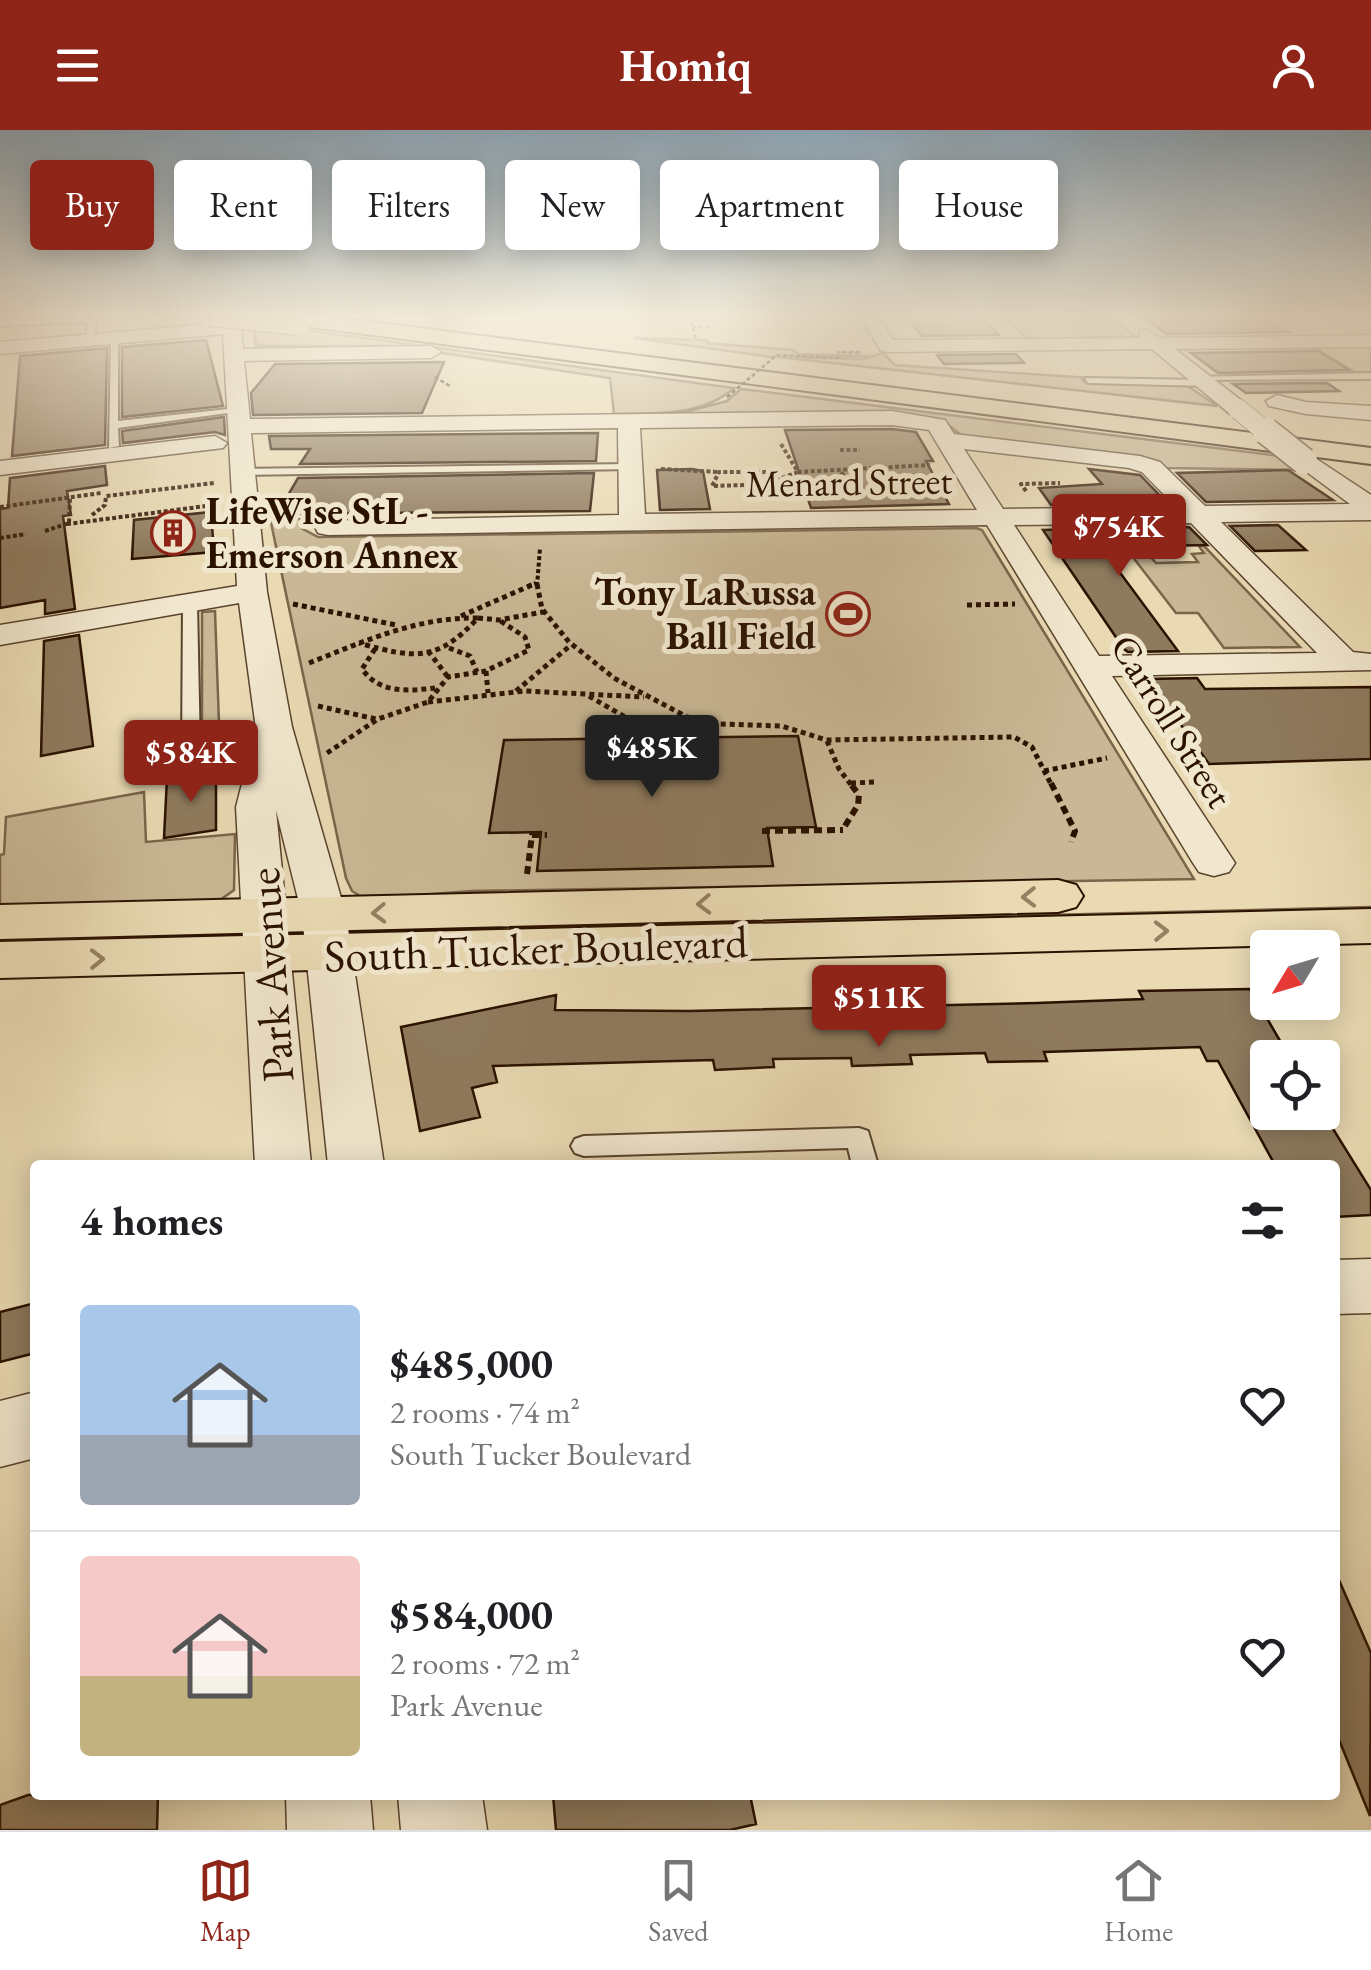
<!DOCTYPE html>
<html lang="en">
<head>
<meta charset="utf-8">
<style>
  body { margin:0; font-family:"EB Garamond",serif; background:#f2f2f2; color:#202124; height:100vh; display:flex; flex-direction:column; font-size:38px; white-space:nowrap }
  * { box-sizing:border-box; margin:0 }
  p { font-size:32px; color:#757577 }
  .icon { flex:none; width:55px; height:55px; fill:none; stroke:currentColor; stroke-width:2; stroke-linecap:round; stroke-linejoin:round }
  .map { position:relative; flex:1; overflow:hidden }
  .sheet { position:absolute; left:30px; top:1030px; width:1310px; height:640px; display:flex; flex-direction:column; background:#fff; border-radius:10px; box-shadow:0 5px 25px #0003 }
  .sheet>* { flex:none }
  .top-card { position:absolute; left:30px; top:30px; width:1312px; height:90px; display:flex; gap:20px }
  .needle { width:65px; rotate:232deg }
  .tools { position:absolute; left:1250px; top:800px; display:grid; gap:20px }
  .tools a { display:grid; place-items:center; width:90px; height:90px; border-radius:10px; background:#fff; box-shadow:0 5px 25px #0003; font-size:50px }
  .price { position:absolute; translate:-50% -85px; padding:0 22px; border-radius:10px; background:#8f2418; color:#fff; font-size:32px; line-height:65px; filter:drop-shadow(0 2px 5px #0008) }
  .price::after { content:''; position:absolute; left:50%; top:60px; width:30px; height:22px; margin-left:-15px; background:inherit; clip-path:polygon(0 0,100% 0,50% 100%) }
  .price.on { background:#222; color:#fff }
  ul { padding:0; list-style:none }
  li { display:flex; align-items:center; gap:30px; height:250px; padding:0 50px }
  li+li { border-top:2px solid #e0e0e0 }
  li span { display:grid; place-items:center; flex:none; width:280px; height:200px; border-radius:10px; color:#555 }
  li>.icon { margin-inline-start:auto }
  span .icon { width:120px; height:120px; fill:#fffc; stroke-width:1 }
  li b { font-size:42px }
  h2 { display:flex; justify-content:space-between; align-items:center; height:120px; padding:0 50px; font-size:42px }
  .tag { padding:0 35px; border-radius:10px; background:#fff; box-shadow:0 5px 25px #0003; font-size:35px; line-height:90px }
  .tag.on { background:#8f2418; color:#fff }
  header { display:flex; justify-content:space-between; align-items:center; height:130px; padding:0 50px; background:#8f2418; color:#fff; font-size:45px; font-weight:700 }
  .tabs { display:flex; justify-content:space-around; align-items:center; height:140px; border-top:2px solid #e0e0e0; background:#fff; font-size:28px; color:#757577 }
  .tabs a { display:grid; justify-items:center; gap:5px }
  .tabs .on { color:#8f2418 }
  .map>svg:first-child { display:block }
  .green { fill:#c9b895; stroke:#7a654a; stroke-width:2.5 }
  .building { fill:#8e7a5d; stroke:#2b1200; stroke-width:2.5 }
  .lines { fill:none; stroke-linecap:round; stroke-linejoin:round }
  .lane-casing { stroke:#5a442d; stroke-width:4 }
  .street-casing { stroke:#5a442d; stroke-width:3 }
  .primary-casing { stroke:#2b1200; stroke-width:4 }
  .highway-casing { stroke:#2b1200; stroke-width:4 }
  .path-far3 { stroke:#2b1200; stroke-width:2.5; stroke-dasharray:4 2.5; stroke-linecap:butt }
  .path-far2 { stroke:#2b1200; stroke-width:4; stroke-dasharray:4 2.5; stroke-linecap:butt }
  .path-far1 { stroke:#2b1200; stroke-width:5; stroke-dasharray:5 4; stroke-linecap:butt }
  .path { stroke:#2b1200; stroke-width:6; stroke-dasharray:8 5; stroke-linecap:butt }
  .lane { fill:#f1e7ce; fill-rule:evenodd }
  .street { fill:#f1e7ce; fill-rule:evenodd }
  .primary { fill:#e9dab3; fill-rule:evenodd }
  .highway { fill:#e9dab3; fill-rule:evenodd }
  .street-bridge-far1-casing { stroke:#5a442d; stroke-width:21; stroke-linecap:butt }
  .street-bridge-casing { stroke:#5a442d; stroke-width:29; stroke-linecap:butt }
  .highway-bridge-casing { stroke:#2b1200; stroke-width:24; stroke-linecap:butt }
  .path-bridge { stroke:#2b1200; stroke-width:2.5; stroke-dasharray:4 2.5; stroke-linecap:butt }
  .street-bridge-far1 { stroke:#f1e7ce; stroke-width:20 }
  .street-bridge { stroke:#f1e7ce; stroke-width:26 }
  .highway-bridge { stroke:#e9dab3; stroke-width:22 }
  .oneway { stroke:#948062 }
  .labels { text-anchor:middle; stroke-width:10; stroke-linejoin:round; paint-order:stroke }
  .far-street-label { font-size:38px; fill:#2b1200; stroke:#f1e7ce }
  .far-poi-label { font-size:38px; font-weight:bold; fill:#2b1200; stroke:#f1e7ce; text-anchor:start }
  .street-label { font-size:45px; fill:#2b1200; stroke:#f1e7ce }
</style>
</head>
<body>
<header><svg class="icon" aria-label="menu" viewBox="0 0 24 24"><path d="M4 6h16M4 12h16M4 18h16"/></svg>Homiq<svg class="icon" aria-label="person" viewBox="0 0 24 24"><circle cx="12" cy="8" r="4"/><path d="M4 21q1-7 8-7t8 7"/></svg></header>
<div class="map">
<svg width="1371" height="1700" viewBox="0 0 1371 1700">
  <rect width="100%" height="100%" fill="#e9dab3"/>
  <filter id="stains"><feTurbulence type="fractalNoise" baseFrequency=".002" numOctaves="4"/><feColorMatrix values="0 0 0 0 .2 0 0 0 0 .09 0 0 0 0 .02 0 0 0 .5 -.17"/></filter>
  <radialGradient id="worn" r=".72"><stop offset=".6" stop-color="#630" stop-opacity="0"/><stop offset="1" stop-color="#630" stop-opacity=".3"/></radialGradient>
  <path class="green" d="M 1002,185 L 1109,185 L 1136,207 L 1028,209 Z
    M 253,193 L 734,258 C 701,287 655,283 614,284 L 610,248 L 395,216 L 256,216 Z
    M 634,208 L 707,210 L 707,213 L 793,220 L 798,224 L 869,226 L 771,227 Z
    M 1371,216 L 1371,243 L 1357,243 L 1312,217 Z
    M 883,223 L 895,235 L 1090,248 L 1081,248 L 1084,252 L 1188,256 L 1217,276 L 778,227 L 863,229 Z
    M 741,259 L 1280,326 L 1299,340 L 1163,338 L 961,305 L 947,294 L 678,284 L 727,271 Z
    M 270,388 L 318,390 L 303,399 L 318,407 L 976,398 L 982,400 L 1194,749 L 472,761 L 365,769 L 352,761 L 346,748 Z
    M 1198,415 L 1204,416 L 1300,517 L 1224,518 L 1198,483 L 1176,483 L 1132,426 L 1148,424 L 1156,433 L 1198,432 L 1192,424 L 1204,423 Z
    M 215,481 L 220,622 L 206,620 L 202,610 L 202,482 Z
    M 144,662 L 146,712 L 235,704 L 234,760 L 220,770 L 0,778 L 0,725 L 4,724 L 6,687 Z
    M 1371,777 L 1371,785 L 746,796 L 801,791 Z"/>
  <path class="building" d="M 906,185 L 980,185 L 999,205 L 922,206 Z
    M 1142,185 L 1260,185 L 1288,202 L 1166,204 Z
    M 206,210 L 223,276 L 122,287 L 122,217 Z
    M 107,218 L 105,315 L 12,326 L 20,226 Z
    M 1319,221 L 1349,240 L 1218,243 L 1191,223 Z
    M 1016,224 L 1024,233 L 944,234 L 937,225 Z
    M 444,232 L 422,283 L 253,285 L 251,263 L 275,234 Z
    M 1327,253 L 1339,261 L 1246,263 L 1233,254 Z
    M 224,287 L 225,305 L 215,302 L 123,313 L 122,301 Z
    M 892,299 L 916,302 L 933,331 L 926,331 L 949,374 L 811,378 L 785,300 Z
    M 598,303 L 596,331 L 300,334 L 310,319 L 271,319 L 269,306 Z
    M 105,336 L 107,355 L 67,361 L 71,385 L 63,386 L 75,479 L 45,484 L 45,470 L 0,478 L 0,379 L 8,378 L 10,348 Z
    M 692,339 L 703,341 L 710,379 L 660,380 L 657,340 Z
    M 1089,339 L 1140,345 L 1167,373 L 1051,375 L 1039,358 L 1102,354 Z
    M 1288,340 L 1333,370 L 1206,372 L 1177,343 Z
    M 594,343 L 590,381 L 277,384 L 298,348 Z
    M 211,382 L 214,422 L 132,429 L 134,390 Z
    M 1278,395 L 1306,420 L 1255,421 L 1230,396 Z
    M 1189,397 L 1207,415 L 1101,417 L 1178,521 L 1128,522 L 1124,519 L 1043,400 Z
    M 79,505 L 93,616 L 41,626 L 44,511 Z
    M 1197,548 L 1205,559 L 1371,557 L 1371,629 L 1209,634 L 1148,549 Z
    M 798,606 L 816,697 L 767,698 L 773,736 L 537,741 L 541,702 L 489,703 L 504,610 Z
    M 216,641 L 216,700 L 164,708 L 167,648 Z
    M 1250,859 L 1290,928 L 1268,928 L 1268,982 L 1322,981 L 1371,1060 L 1371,1085 L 1335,1087 L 1335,1035 L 1275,1035 L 1218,931 L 1207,931 L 1200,917 L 1044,922 L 1047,931 L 988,932 L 985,923 L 910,925 L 912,934 L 852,936 L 851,928 L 773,929 L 774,937 L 715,940 L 713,930 L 493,936 L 497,952 L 472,958 L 480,987 L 420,1001 L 401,897 L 556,865 L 555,880 L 689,881 L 1037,873 L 1143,869 L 1139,861 Z
    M 35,1173 L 35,1223 L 0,1232 L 0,1182 Z
    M 1335,1441 L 1371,1523 L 1370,1686 L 1335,1600 Z
    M 28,1665 L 158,1665 L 157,1700 L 0,1700 L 0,1675 Z
    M 553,1665 L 750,1665 L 756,1694 L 730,1700 L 556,1700 Z"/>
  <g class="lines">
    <g class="lane-casing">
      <path id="lane" d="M 84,187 L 96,193 L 93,212 L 86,210 L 88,194 L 83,192 L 0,196 L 0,190 Z
        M 111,206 L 118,208 L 118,291 L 237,278 L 242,281 L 118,298 L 119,316 L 109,318 Z
        M 1371,243 L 1371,249 L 1199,250 L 1194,247 Z
        M 1085,248 L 1207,250 L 1212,253 L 1207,256 L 1088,253 Z
        M 630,334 L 634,339 L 242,345 L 236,342 L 242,339 Z
        M 190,468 L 197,472 L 200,621 L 212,625 L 267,619 L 273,620 L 273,628 L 211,635 L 182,624 L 183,472 Z
        M 859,998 L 868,1001 L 878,1035 L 852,1035 L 848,1018 L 584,1026 L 575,1023 L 571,1016 L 575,1009 L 584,1006 Z"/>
    </g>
    <g class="street-casing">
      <path id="street" d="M 222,185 L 240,185 L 243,219 L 431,216 L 441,222 L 431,228 L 244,231 L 250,289 L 892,281 L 945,290 L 954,304 L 1140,326 L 1160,332 L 1205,376 L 1350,374 L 1292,331 L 1296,326 L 1312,326 L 1371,365 L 1371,390 L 1221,392 L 1353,522 L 1371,524 L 1371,540 L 1112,546 L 1235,733 L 1229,742 L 1214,746 L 1199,742 L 1193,733 L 987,395 L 328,405 L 318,403 L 315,397 L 318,391 L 619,385 L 618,298 L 251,303 L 267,462 L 292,597 L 346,785 L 384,1035 L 328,1035 L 302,785 L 276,680 L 311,1035 L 255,1035 L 236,677 L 256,599 L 239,473 L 0,515 L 0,495 L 237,456 L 223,204 L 0,224 L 0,212 L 223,193 ZM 892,295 L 929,300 L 977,380 L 645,384 L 640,298 ZM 964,319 L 1129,338 L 1142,342 L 1176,377 L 1003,379 ZM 1191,393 L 1317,523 L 1099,526 L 1014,395 Z
        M 860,185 L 877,185 L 893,210 L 1139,208 L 1140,201 L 1146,200 L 1161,208 L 1371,205 L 1371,217 L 1175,219 L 1246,274 L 1249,279 L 1246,284 L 1230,284 L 1152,219 L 887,222 L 880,220 Z
        M 1277,265 L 1306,272 L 1371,276 L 1371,290 L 1306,284 L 1269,276 L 1266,271 Z
        M 215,306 L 227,313 L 223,318 L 0,345 L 0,331 Z
        M 1371,1129 L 1371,1183 L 1335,1184 L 1335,1130 Z
        M 35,1262 L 35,1328 L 0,1337 L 0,1271 Z
        M 286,1665 L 370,1665 L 373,1700 L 287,1700 Z
        M 398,1665 L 482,1665 L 487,1700 L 401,1700 Z"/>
    </g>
    <g class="primary-casing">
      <path id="primary" d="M 1058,750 L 1076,755 L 1083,766 L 1076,777 L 1058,782 L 0,809 L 0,775 Z
        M 1371,779 L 1371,813 L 0,848 L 0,812 Z"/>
    </g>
    <g class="highway-casing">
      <path id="highway" d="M 255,185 L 315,185 L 1371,318 L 1371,334 L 265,191 Z"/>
    </g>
    <path class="path-far3" d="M 691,192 L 696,209
      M 692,197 L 710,197
      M 860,222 L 838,222 L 862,223
      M 435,247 L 450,256"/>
    <path class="path-far2" d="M 781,314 L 798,342 L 930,335
      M 840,320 L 860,320
      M 661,339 L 719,342
      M 798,342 L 774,351 C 798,364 822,358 846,348 L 839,340
      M 775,348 L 773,342 L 719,342 L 712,356 L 778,354
      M 846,348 L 862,355 L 861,361
      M 1026,361 L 1021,354 L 1060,353
      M 0,377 L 101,363
      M 92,385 L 105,375 L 106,366 L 214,353
      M 67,394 L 214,375
      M 45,401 L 69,393 L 70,367
      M 0,408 L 26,404
      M 528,456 L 536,453
      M 537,456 L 540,418"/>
    <path class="path-far1" d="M 537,454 L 542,479 L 569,512 L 614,548 L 687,587 L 720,594 L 782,596 L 826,610 L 1014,607 L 1032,617 L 1052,656
      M 293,474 L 396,495
      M 967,475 L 1015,474
      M 461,486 L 534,454
      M 478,488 L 499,490 L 543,482
      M 449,518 L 470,526 L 477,542
      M 375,519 L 362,539 C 380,564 407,561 435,558
      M 428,521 L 448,547
      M 309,533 C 365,511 417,487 478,488 C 437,532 415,529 359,513
      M 486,541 L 488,563
      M 516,561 L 571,515
      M 589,566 L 661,608
      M 428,572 L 525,561 L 644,567
      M 318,576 L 376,589
      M 827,611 L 839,639 L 852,656
      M 327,623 L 378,589 L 428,572 L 448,547 L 486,541 L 529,520 L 525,507 L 499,490
      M 1044,641 L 1107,628
      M 851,653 L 875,652"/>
    <path class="path" d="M 1051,653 L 1075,701 L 1071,712
      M 845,696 L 858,675 L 859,665 L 850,653
      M 762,701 L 843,700
      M 527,744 L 532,705 L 547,705"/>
    <use href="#lane" class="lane"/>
    <use href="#street" class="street"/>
    <use href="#primary" class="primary"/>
    <use href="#highway" class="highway"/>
    <g class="street-bridge-far1-casing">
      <path id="street-bridge-far1" d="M 1238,279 L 1269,304"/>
    </g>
    <g class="street-bridge-casing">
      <path id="street-bridge" d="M 1266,301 L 1304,331"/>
    </g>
    <g class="highway-bridge-casing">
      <path id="highway-bridge" d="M 209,185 L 298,194"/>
    </g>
    <path class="path-bridge" d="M 727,267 L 777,225 L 839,228"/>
    <use href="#street-bridge-far1" class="street-bridge-far1"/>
    <use href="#street-bridge" class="street-bridge"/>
    <use href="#highway-bridge" class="highway-bridge"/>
  </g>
  <defs><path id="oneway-chevron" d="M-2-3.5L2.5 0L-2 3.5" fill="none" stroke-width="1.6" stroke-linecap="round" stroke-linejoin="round" transform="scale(2.5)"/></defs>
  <g class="oneway">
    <use href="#oneway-chevron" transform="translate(1029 767) rotate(179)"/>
    <use href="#oneway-chevron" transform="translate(704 774) rotate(178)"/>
    <use href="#oneway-chevron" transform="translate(379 783) rotate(178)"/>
    <use href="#oneway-chevron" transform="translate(1161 801) rotate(-1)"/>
    <use href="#oneway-chevron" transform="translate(97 829) rotate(-1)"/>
  </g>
  <linearGradient id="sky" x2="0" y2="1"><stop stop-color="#8ea8ba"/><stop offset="0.44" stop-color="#f5eedd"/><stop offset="1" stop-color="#f5eedd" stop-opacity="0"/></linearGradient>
  <rect width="1371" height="423" fill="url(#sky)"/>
  <defs>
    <g id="building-ring" transform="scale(2.25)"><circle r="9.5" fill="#f1e7ce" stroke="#8f2418" stroke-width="1.5"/><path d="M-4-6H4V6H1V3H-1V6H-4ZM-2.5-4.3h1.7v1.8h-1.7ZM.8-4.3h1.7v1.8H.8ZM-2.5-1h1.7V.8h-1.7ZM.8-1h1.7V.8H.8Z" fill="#8f2418"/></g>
    <g id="stadium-ring" transform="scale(2.25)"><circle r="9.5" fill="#f1e7ce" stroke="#8f2418" stroke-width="1.5"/><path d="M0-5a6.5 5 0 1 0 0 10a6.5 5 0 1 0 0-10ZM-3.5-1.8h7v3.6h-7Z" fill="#8f2418"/></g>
  </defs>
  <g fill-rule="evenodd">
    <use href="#building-ring" x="173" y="403"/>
    <use href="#stadium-ring" x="848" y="484"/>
  </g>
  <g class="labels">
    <g class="far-street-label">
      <text transform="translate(849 352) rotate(-1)" y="13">Menard Street</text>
      <text transform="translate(1172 591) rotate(58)" y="13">Carroll Street</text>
    </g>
    <g class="far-poi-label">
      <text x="206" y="394">LifeWise StL -<tspan x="206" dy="44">Emerson Annex</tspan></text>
      <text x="816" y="475" text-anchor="end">Tony LaRussa<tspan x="816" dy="44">Ball Field</tspan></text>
    </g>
    <g class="street-label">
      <text transform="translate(536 818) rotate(-2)" y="16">South Tucker Boulevard</text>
      <text transform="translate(270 845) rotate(-94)" y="16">Park Avenue</text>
    </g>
  </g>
  <rect width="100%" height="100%" filter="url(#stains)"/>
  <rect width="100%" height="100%" fill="url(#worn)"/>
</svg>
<div class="tools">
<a><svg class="needle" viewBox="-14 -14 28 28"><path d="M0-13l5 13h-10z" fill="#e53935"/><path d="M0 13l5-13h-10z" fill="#757577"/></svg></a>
<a><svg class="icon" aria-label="locate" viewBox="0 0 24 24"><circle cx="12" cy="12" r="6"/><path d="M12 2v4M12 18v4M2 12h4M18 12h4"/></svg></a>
</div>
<b class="price" style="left:1119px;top:449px">$754K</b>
<b class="price on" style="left:652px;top:670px">$485K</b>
<b class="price" style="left:191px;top:675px">$584K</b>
<b class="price" style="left:879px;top:920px">$511K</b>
<div class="top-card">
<a class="tag on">Buy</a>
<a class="tag">Rent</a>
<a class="tag">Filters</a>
<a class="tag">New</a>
<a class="tag">Apartment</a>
<a class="tag">House</a>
</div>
<section class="sheet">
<h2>4 homes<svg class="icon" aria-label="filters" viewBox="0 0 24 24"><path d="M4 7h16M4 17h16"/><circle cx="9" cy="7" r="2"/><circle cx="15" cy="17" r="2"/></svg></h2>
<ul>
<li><span style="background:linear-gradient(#a9c7e8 65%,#9aa5b1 0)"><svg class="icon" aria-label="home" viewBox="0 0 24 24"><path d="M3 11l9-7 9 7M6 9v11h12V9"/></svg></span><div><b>$485,000</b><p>2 rooms · 74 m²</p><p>South Tucker Boulevard</p></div><svg class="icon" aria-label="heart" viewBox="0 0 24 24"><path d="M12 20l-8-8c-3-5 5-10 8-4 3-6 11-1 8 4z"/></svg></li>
<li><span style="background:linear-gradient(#f6c9c9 60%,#c2b280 0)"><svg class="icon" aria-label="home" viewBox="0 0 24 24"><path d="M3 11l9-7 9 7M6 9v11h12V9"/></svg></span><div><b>$584,000</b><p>2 rooms · 72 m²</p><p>Park Avenue</p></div><svg class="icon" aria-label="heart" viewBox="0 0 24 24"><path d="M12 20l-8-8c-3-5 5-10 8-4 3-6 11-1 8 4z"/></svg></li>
</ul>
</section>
</div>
<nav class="tabs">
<a class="on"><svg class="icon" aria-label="map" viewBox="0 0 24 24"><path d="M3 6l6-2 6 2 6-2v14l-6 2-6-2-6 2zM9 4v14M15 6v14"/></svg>Map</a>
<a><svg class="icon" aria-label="saved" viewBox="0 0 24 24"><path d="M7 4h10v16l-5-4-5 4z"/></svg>Saved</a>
<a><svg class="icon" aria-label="home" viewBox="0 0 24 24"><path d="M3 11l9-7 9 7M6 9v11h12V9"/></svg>Home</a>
</nav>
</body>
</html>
